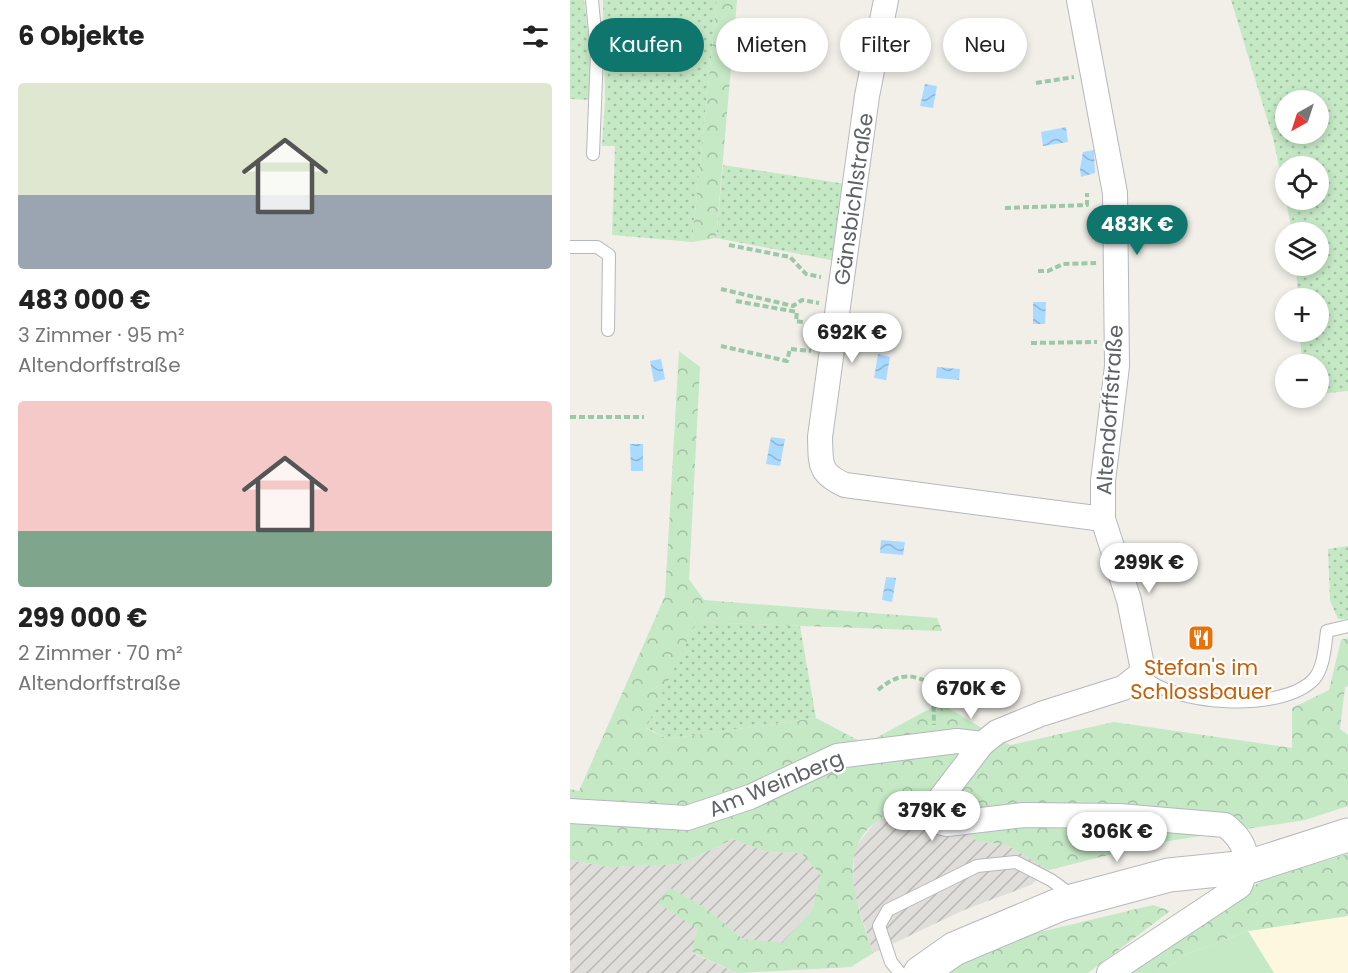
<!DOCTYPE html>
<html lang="de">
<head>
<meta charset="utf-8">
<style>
  body { margin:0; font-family:Poppins,sans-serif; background:#f2f2f2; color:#222; height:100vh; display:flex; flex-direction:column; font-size:22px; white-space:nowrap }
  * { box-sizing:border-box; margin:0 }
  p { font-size:20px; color:#767676 }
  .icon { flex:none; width:33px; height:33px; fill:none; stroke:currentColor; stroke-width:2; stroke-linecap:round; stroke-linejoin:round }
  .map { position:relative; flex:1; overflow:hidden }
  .drawer { display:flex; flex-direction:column; background:#fff; width:570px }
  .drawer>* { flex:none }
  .hud { position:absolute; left:18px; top:18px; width:570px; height:54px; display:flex; gap:12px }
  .needle { width:39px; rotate:219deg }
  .fabs { position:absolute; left:705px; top:90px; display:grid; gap:12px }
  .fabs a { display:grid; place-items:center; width:54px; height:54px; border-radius:50%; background:#fff; box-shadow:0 3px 9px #0003; font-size:30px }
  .price { position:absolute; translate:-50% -51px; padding:0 14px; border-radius:21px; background:#fff; color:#222; font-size:20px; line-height:39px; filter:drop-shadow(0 2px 3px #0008) }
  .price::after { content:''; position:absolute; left:50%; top:36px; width:18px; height:14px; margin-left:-9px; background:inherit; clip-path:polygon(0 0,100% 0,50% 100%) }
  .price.selected { background:#0f766e; color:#fff }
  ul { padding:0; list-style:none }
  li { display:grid; align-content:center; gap:12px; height:318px; padding:0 18px }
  li span { display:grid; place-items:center; height:186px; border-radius:6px; color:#555 }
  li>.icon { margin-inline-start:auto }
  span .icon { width:108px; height:108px; fill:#fffc; stroke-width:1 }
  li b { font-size:26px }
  h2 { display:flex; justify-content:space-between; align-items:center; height:72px; padding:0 18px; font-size:26px }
  .chip { padding:0 21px; border-radius:27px; background:#fff; box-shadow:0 3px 9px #0003; font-size:21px; line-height:54px }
  .chip.selected { background:#0f766e; color:#fff }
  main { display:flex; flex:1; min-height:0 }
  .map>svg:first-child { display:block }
  .commercial { fill:#fef7e0 }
  .industrial { fill:url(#industrial-furrows) }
  .grass { fill:url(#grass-dots); fill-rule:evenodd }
  .forest { fill:url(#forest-crowns) }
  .green { fill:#c5e8c5 }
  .water { fill:url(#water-waves) }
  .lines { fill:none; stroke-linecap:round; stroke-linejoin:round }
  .lane-casing { stroke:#b5b8bc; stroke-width:14 }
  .street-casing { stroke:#b5b8bc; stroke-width:26 }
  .secondary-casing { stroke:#b6babf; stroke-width:35 }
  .path { stroke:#9cc7a9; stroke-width:4; stroke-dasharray:6 3; stroke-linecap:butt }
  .lane { stroke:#fff; stroke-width:12 }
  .street { stroke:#fff; stroke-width:24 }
  .secondary { stroke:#fff; stroke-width:33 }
  .labels { text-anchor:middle; stroke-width:4.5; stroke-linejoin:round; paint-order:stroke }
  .street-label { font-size:21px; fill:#5f6368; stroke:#fff }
  .food-label { font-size:21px; fill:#c56008; stroke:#fff }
</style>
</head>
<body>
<main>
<section class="drawer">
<h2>6 Objekte<svg class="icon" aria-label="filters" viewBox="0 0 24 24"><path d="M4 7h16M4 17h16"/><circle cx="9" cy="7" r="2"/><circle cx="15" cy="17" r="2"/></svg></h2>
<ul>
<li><span style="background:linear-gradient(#dfe7d0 60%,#9aa5b1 0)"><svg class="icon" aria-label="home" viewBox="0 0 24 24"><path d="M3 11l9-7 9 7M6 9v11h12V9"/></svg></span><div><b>483 000 €</b><p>3 Zimmer · 95 m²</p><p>Altendorffstraße</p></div></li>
<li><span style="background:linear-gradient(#f6c9c9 70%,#7fa58c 0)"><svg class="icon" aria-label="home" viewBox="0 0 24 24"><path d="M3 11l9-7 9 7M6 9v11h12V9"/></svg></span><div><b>299 000 €</b><p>2 Zimmer · 70 m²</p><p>Altendorffstraße</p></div></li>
</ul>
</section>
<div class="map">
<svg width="778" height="973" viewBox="0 0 778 973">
  <defs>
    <pattern id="industrial-furrows" width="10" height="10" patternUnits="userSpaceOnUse" patternTransform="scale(1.5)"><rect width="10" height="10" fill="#e0deda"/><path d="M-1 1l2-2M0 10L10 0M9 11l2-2" fill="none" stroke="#b9b8b5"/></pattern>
    <pattern id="grass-dots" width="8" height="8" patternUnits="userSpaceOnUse" patternTransform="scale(1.5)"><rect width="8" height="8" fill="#c5e8c5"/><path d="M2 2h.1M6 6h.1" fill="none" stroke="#a3c0a4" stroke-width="1.8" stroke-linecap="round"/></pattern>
    <pattern id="forest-crowns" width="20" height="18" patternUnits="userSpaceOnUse" patternTransform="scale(1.5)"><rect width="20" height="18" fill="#c5e8c5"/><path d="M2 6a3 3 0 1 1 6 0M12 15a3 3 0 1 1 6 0" fill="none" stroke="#a3c0a4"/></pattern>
    <pattern id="water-waves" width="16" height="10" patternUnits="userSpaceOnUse" patternTransform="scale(1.5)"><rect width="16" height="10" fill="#aadaff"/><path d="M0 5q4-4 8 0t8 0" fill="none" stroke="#8eb4d2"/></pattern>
  </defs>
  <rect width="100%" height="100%" fill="#f1efe8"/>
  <path class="commercial" d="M 778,916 L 778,973 L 704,973 L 678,931 Z"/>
  <path class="industrial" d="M 370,790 L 407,842 L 435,844 L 479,870 L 461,885 L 394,910 L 303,953 L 283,889 L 284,849 L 306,821 Z
    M 163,839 L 196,852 L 231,853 L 251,875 L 242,910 L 212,944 L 173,939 L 137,909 L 127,929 L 122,953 L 167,973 L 0,973 L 0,860 L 39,867 L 111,864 Z"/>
  <path class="grass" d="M 0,0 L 14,0 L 19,41 L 21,100 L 0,99 Z
    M 33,0 L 147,0 L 122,242 L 42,235 L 45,146 L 32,146 L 35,101 Z
    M 661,0 L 778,0 L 778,391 L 749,394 L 748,364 L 732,364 L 730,332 L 748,332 L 748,298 L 728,298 L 726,266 L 748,266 L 748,232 L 722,232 L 716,200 L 748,200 L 748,166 L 716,166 L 716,199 L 703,138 ZM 748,100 L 748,134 L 716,134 L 716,100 Z
    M 153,165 L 276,184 L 266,261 L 146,238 Z
    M 778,546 L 778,619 L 768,619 L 760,601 L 758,549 Z
    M 126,622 L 230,626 L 246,718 L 97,739 L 76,727 Z"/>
  <path class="forest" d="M 147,0 L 167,0 L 146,238 L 122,242 Z
    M 109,351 L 130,367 L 119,579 L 134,600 L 367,618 L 372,631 L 126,622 L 76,728 L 97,739 L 246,718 L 295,744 L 370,703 L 440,745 L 544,722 L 722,748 L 722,708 L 759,690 L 771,640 L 778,638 L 778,686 L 775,687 L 770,729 L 778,735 L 778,806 L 735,820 L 586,843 L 479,870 L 435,844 L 407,842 L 369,791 C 350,800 324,808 307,821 C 263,853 290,911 303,953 L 281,967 L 167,973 L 122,952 L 127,929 L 88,903 L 100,888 L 137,909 L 173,939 L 212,943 L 242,910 L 251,875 L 231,853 L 196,852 L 163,839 L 111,864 L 39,867 L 0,860 L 0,789 L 9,791 L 95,596 Z
    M 778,854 L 778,916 L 678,931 L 619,953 L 587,973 L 553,973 L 694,879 Z
    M 583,905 L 600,911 L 518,973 L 374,973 L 384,966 L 462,934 Z"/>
  <path class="green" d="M 678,931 L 704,973 L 587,973 L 619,953 Z"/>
  <path class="water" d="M 355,84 L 367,86 L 363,108 L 350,106 Z
    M 496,127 L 498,142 L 473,146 L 471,132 Z
    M 524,150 L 525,173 L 511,177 L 510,169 L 513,152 Z
    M 463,302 L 476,302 L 475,324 L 463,324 Z
    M 308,354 L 320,357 L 316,380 L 304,378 Z
    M 91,359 L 95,379 L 84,382 L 80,361 Z
    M 367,367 L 390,369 L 389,380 L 366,378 Z
    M 201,437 L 215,439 L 210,466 L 196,464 Z
    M 60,444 L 73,444 L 73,471 L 61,471 Z
    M 311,540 L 335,542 L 333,555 L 310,553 Z
    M 316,577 L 326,578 L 322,602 L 312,600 Z"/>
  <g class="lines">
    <g class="lane-casing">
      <path id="lane" d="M 22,0 L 27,53 L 23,154
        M 0,247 L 27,247 L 39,255 L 38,330
        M 571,674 C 600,706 713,713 744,679 C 754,668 755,645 757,631 L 778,626
        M 330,973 L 321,962 L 309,926 L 318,910 L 407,866 L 446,862 L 481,880 L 503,896"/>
    </g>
    <g class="street-casing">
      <path id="street" d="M 316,0 L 297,96 L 250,437 C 251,464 248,473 275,485 L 533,519
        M 509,0 L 545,193 L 547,366 L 533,481 L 533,519 L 559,600 L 572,665 L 571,674 L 553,688 L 471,714 L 427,732 L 412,744 L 362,809 C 363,819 367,822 377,824 L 454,815 L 549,816 L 655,825 C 678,843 680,860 670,886 L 539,973
        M 0,811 L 117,818 L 180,797 L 267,756 L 387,741 L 412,744"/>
    </g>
    <g class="secondary-casing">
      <path id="secondary" d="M 350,973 L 384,949 L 491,904 L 599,875 L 678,867 L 778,835"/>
    </g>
    <path class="path" d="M 466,83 L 504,77
      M 435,208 L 517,205 L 517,193
      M 159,245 L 220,257 L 236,274 L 251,277
      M 468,271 L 478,271 L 493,264 L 526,263
      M 151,289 L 223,306 L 232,300 L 249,303
      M 166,301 L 227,312 L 226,321 L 244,324
      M 461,343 L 527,342
      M 151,346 L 217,361 L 220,349 L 241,351
      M 0,417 L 74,417
      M 308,690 C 327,674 341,672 363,685 L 364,725"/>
    <use href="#lane" class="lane"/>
    <use href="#street" class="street"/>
    <use href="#secondary" class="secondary"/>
  </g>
  <defs>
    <g id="restaurant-square" transform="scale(1.35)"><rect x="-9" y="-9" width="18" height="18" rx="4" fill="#e8710a" stroke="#fff"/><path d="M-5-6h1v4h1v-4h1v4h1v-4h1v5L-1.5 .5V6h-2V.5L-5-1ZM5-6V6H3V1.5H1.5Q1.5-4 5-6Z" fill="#fff"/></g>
  </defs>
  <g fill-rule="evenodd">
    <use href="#restaurant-square" x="631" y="638"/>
  </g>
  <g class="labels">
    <g class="street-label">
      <text transform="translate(284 199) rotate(-82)" y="7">Gänsbichlstraße</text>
      <text transform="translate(540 410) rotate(-86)" y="7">Altendorffstraße</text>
      <text transform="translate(206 784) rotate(-22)" y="7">Am Weinberg</text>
    </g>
    <g class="food-label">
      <text x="631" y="675">Stefan's im<tspan x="631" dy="24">Schlossbauer</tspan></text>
    </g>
  </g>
</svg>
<div class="fabs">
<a><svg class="needle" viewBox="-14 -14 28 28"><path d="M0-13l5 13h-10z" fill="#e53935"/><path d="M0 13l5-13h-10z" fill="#767676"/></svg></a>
<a><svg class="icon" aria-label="locate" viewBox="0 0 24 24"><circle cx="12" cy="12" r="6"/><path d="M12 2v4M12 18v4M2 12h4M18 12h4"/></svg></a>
<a><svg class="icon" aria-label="layers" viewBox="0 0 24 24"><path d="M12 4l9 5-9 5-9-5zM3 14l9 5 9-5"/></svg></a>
<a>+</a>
<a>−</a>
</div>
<b class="price selected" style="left:567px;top:256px">483K €</b>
<b class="price" style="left:282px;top:364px">692K €</b>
<b class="price" style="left:579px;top:594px">299K €</b>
<b class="price" style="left:401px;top:720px">670K €</b>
<b class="price" style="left:362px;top:842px">379K €</b>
<b class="price" style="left:547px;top:863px">306K €</b>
<div class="hud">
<a class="chip selected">Kaufen</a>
<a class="chip">Mieten</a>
<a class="chip">Filter</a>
<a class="chip">Neu</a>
</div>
</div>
</main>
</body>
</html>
